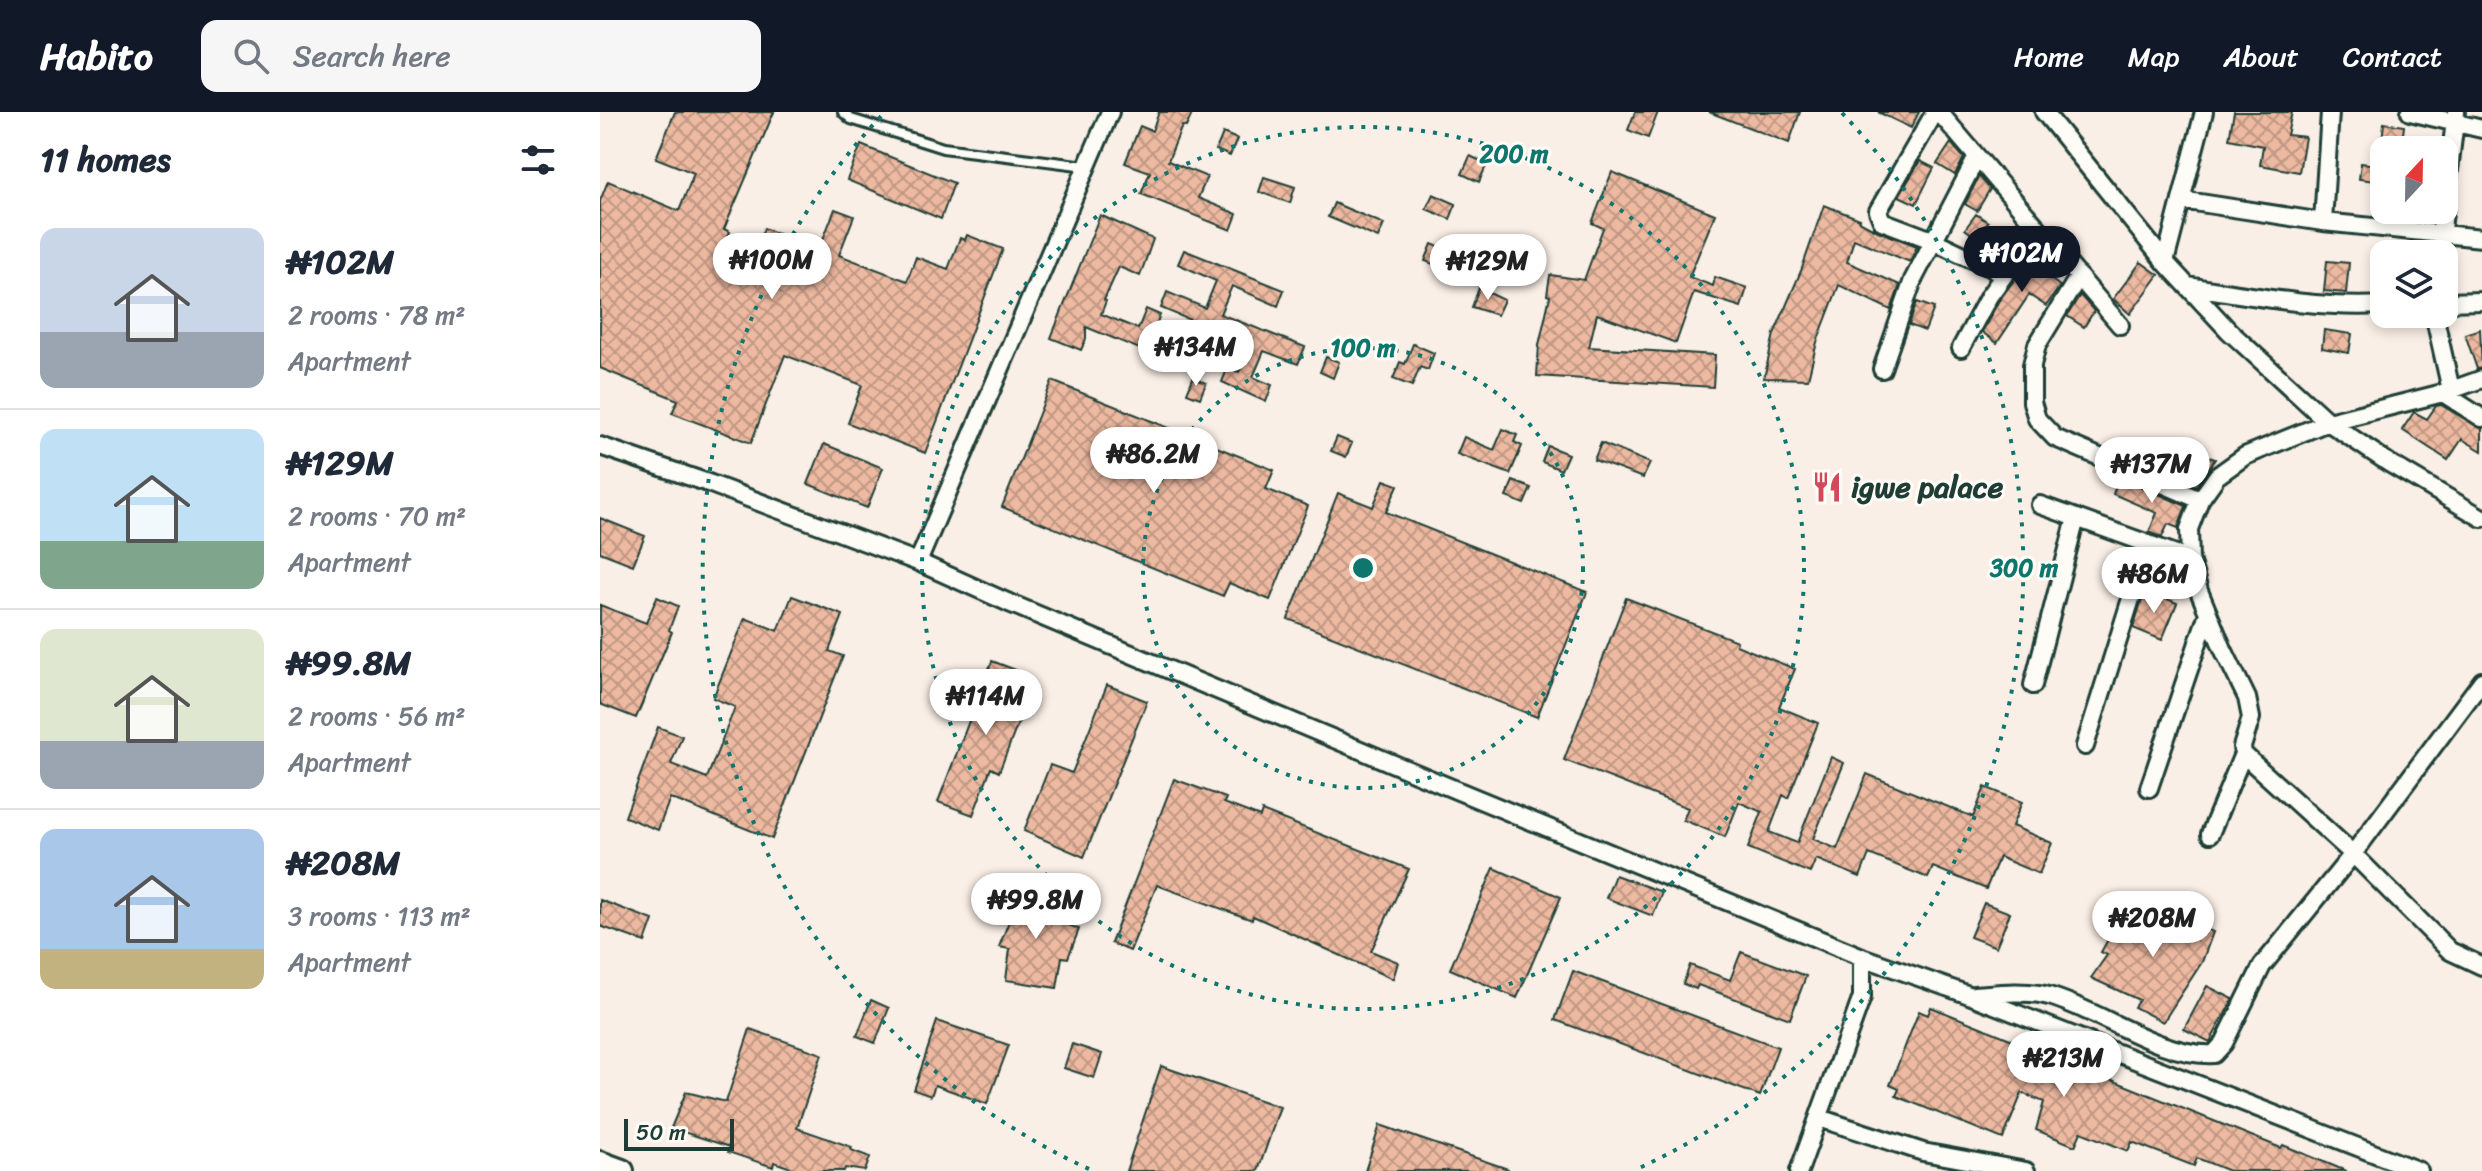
<!DOCTYPE html>
<html lang="en">
<head>
<meta charset="utf-8">
<style>
  body { margin:0; font-family:Sriracha,sans-serif; background:#f6f6f7; color:#1f2937; height:100vh; display:flex; flex-direction:column; font-size:30px; white-space:nowrap }
  * { box-sizing:border-box; margin:0 }
  p { font-size:26px; color:#747a83 }
  .icon { flex:none; width:44px; height:44px; fill:none; stroke:currentColor; stroke-width:2; stroke-linecap:round; stroke-linejoin:round }
  .map { position:relative; flex:1; overflow:hidden }
  .drawer { display:flex; flex-direction:column; background:#fff; width:600px }
  .drawer>* { flex:none }
  .needle { width:52px; rotate:22deg }
  .tools { position:absolute; left:1770px; top:24px; display:grid; gap:16px }
  .tools a { display:grid; place-items:center; width:88px; height:88px; border-radius:16px; background:#fff; box-shadow:0 4px 12px #0003; font-size:40px }
  .scale { position:absolute; left:24px; bottom:20px; width:110px; box-sizing:border-box; padding-left:8px; border:4px solid #1f3d34; border-top:0; font-size:22px; line-height:28px; white-space:nowrap; color:#1f3d34; -webkit-text-stroke:6px #fdfcf7; paint-order:stroke }
  .price { position:absolute; translate:-50% -68px; padding:0 18px; border-radius:28px; background:#fff; color:#222; font-size:26px; line-height:52px; filter:drop-shadow(0 2px 4px #0008) }
  .price::after { content:''; position:absolute; left:50%; top:48px; width:24px; height:18px; margin-left:-12px; background:inherit; clip-path:polygon(0 0,100% 0,50% 100%) }
  .price.on { background:#111827; color:#fff }
  ul { padding:0; list-style:none }
  li { display:flex; align-items:center; gap:24px; height:200px; padding:0 40px }
  li+li { border-top:2px solid #e0e1e3 }
  li span { display:grid; place-items:center; flex:none; width:224px; height:160px; border-radius:16px; color:#555 }
  li>.icon { margin-inline-start:auto }
  span .icon { width:96px; height:96px; fill:#fffc; stroke-width:1 }
  li b { font-size:34px }
  h2 { display:flex; justify-content:space-between; align-items:center; height:96px; padding:0 40px; font-size:34px }
  header { display:flex; align-items:center; gap:48px; box-sizing:border-box; height:112px; padding:0 40px; background:#111827; color:#fff }
  header strong { font-size:38px }
  nav { display:flex; gap:44px; margin-inline-start:auto; font-size:28px }
  .search { width:560px; height:72px; background:#f6f6f7; display:flex; align-items:center; gap:20px; box-sizing:border-box; padding:0 28px; border-radius:16px; color:#747a83; font-size:30px }
  main { display:flex; flex:1; min-height:0 }
  .map>svg:first-child { display:block }
  .building { fill:url(#building-cross-hatch); stroke:#1f3d34; stroke-width:2 }
  .lines { fill:none; stroke-linecap:round; stroke-linejoin:round }
  .lane-casing { stroke:#1f3d34; stroke-width:14 }
  .street-casing { stroke:#1f3d34; stroke-width:22 }
  .secondary-casing { stroke:#1f3d34; stroke-width:28 }
  .lane { stroke:#fdfcf7; stroke-width:8 }
  .street { stroke:#fdfcf7; stroke-width:16 }
  .secondary { stroke:#fdfcf7; stroke-width:22 }
  .ring { fill:none; stroke:#0f766e; stroke-width:4; stroke-dasharray:4 8 }
  .labels { text-anchor:middle; stroke-width:6; stroke-linejoin:round; paint-order:stroke }
  .poi-label { font-size:30px; font-weight:bold; fill:#1f3d34; stroke:#fdfcf7; text-anchor:start }
  .centre { fill:#0f766e; stroke:#fdfcf7; stroke-width:4 }
  .ring-label { font-size:24px; text-anchor:middle; font-weight:bold; fill:#0f766e; stroke:#fdfcf7; stroke-width:6; stroke-linejoin:round; paint-order:stroke }
</style>
</head>
<body>
<header>
<strong>Habito</strong>
<div class="search"><svg class="icon" aria-label="search" viewBox="0 0 24 24"><circle cx="10" cy="10" r="6"/><path d="M15 15l6 6"/></svg>Search here</div>
<nav><a>Home</a><a>Map</a><a>About</a><a>Contact</a></nav>
</header>
<main>
<section class="drawer">
<h2>11 homes<svg class="icon" aria-label="filters" viewBox="0 0 24 24"><path d="M4 7h16M4 17h16"/><circle cx="9" cy="7" r="2"/><circle cx="15" cy="17" r="2"/></svg></h2>
<ul>
<li><span style="background:linear-gradient(#c9d6e8 65%,#9aa5b1 0)"><svg class="icon" aria-label="home" viewBox="0 0 24 24"><path d="M3 11l9-7 9 7M6 9v11h12V9"/></svg></span><div><b>₦102M</b><p>2 rooms · 78 m²</p><p>Apartment</p></div></li>
<li><span style="background:linear-gradient(#bfe0f5 70%,#7fa58c 0)"><svg class="icon" aria-label="home" viewBox="0 0 24 24"><path d="M3 11l9-7 9 7M6 9v11h12V9"/></svg></span><div><b>₦129M</b><p>2 rooms · 70 m²</p><p>Apartment</p></div></li>
<li><span style="background:linear-gradient(#dfe7d0 70%,#9aa5b1 0)"><svg class="icon" aria-label="home" viewBox="0 0 24 24"><path d="M3 11l9-7 9 7M6 9v11h12V9"/></svg></span><div><b>₦99.8M</b><p>2 rooms · 56 m²</p><p>Apartment</p></div></li>
<li><span style="background:linear-gradient(#a9c7e8 75%,#c2b280 0)"><svg class="icon" aria-label="home" viewBox="0 0 24 24"><path d="M3 11l9-7 9 7M6 9v11h12V9"/></svg></span><div><b>₦208M</b><p>3 rooms · 113 m²</p><p>Apartment</p></div></li>
</ul>
</section>
<div class="map">
<svg width="1882" height="1059" viewBox="0 0 1882 1059">
  <defs>
    <pattern id="building-cross-hatch" width="8" height="8" patternUnits="userSpaceOnUse" patternTransform="scale(2)"><rect width="8" height="8" fill="#eeb9a1"/><path d="M0 0l8 8M0 8l8-8" fill="none" stroke="#c09884"/></pattern>
  </defs>
  <rect width="100%" height="100%" fill="#faefe6"/>
  <filter id="ink" filterUnits="userSpaceOnUse"><feTurbulence type="fractalNoise" baseFrequency=".0125" numOctaves="2"/><feDisplacementMap in="SourceGraphic" scale="16" xChannelSelector="R" yChannelSelector="G"/><feConvolveMatrix kernelMatrix="1 2 1 2 8 2 1 2 1" color-interpolation-filters="sRGB"/></filter>
  <g filter="url(#ink)">
    <path class="building" d="M 75,0 L 174,0 L 124,117 L 130,120 L 117,151 L 146,162 L 164,116 L 181,123 L 175,139 L 204,151 L 212,132 L 220,135 L 235,97 L 254,104 L 239,143 L 307,169 L 316,145 L 348,157 L 360,126 L 365,128 L 367,123 L 403,137 L 325,341 L 248,311 L 262,273 L 185,243 L 151,331 L 72,301 L 78,288 L 0,256 L 0,89 L 8,69 L 79,99 L 94,61 L 56,46 Z
      M 559,0 L 593,0 L 586,15 L 582,14 L 568,49 L 607,65 L 598,86 L 637,102 L 631,118 L 541,82 L 550,60 L 525,51 L 540,14 L 552,19 Z
      M 1035,0 L 1058,0 L 1048,26 L 1028,18 Z
      M 1109,0 L 1200,0 L 1189,31 Z
      M 1278,0 L 1319,0 L 1311,16 Z
      M 1634,0 L 1692,0 L 1687,23 L 1705,25 L 1699,60 L 1660,53 L 1663,34 L 1629,27 Z
      M 1784,11 L 1804,14 L 1801,38 L 1781,38 Z
      M 623,21 L 637,27 L 630,44 L 616,38 Z
      M 1351,31 L 1364,46 L 1355,63 L 1337,52 Z
      M 261,33 L 354,71 L 341,107 L 247,68 Z
      M 870,44 L 887,52 L 879,70 L 862,62 Z
      M 1320,49 L 1334,56 L 1316,92 L 1299,84 Z
      M 1761,51 L 1784,54 L 1784,70 L 1759,67 Z
      M 1012,60 L 1115,102 L 1089,165 L 1113,174 L 1115,165 L 1147,176 L 1141,195 L 1094,180 L 1076,231 L 997,202 L 989,235 L 1115,243 L 1113,275 L 937,264 L 939,233 L 950,184 L 947,183 L 950,163 L 984,168 L 1003,116 L 992,111 Z
      M 1379,64 L 1390,77 L 1377,99 L 1365,92 Z
      M 664,65 L 695,75 L 690,91 L 659,80 Z
      M 833,82 L 856,92 L 850,107 L 826,97 Z
      M 734,91 L 784,112 L 778,126 L 728,105 Z
      M 1224,93 L 1260,107 L 1259,109 L 1278,119 L 1317,134 L 1310,150 L 1254,127 L 1247,150 L 1300,173 L 1291,198 L 1239,173 L 1217,230 L 1208,267 L 1164,266 L 1174,222 L 1201,159 Z
      M 1376,102 L 1388,110 L 1377,126 L 1365,117 Z
      M 500,103 L 553,127 L 540,164 L 519,155 L 504,188 L 506,189 L 501,202 L 538,217 L 546,197 L 560,203 L 552,223 L 566,228 L 559,245 L 486,215 L 486,227 L 481,238 L 451,226 Z
      M 882,126 L 913,139 L 906,155 L 896,150 L 886,172 L 825,149 L 832,132 L 872,149 Z
      M 1439,134 L 1451,149 L 1443,162 L 1460,174 L 1446,194 L 1429,183 L 1397,231 L 1382,220 L 1398,190 Z
      M 584,138 L 684,178 L 678,194 L 632,174 L 620,202 L 705,235 L 698,252 L 664,239 L 653,265 L 672,273 L 666,290 L 622,270 L 628,255 L 639,260 L 650,233 L 561,196 L 567,180 L 605,196 L 616,169 L 578,152 Z
      M 1727,149 L 1749,151 L 1746,181 L 1724,179 Z
      M 1541,150 L 1559,163 L 1530,202 L 1513,187 Z
      M 879,176 L 904,188 L 897,203 L 872,195 Z
      M 1480,183 L 1494,199 L 1484,215 L 1467,204 Z
      M 1317,190 L 1334,196 L 1325,219 L 1309,213 Z
      M 1880,217 L 1882,256 L 1877,257 L 1865,222 Z
      M 1724,218 L 1752,222 L 1749,241 L 1722,236 Z
      M 813,232 L 834,241 L 828,258 L 820,255 L 812,274 L 793,267 L 800,250 L 805,252 Z
      M 726,245 L 739,250 L 733,266 L 720,260 Z
      M 593,266 L 606,271 L 600,286 L 587,281 Z
      M 452,269 L 674,358 L 666,377 L 708,394 L 670,488 L 629,471 L 623,484 L 402,395 Z
      M 1841,293 L 1882,317 L 1882,339 L 1862,327 L 1848,348 L 1802,318 L 1814,300 L 1827,307 L 1836,294 Z
      M 903,317 L 917,323 L 914,330 L 922,334 L 910,362 L 857,342 L 864,325 L 894,338 Z
      M 737,325 L 752,331 L 746,345 L 731,339 Z
      M 1001,331 L 1050,351 L 1043,366 L 994,348 Z
      M 224,332 L 283,356 L 267,396 L 208,372 Z
      M 948,334 L 968,342 L 961,358 L 942,350 Z
      M 1579,335 L 1615,347 L 1596,374 L 1575,365 Z
      M 1519,365 L 1586,394 L 1578,416 L 1568,412 L 1562,425 L 1549,420 L 1557,401 L 1513,382 Z
      M 784,368 L 798,373 L 786,400 L 987,480 L 937,605 L 688,507 L 738,381 L 773,395 Z
      M 913,369 L 931,376 L 924,392 L 906,385 Z
      M 0,406 L 45,424 L 33,453 L 0,440 Z
      M 1545,478 L 1577,491 L 1562,528 L 1533,516 Z
      M 192,484 L 243,503 L 229,539 L 243,544 L 172,727 L 70,686 L 58,718 L 25,705 L 58,615 L 82,624 L 71,652 L 107,666 L 135,595 L 113,586 L 145,506 L 178,519 Z
      M 57,485 L 78,494 L 69,518 L 72,520 L 36,606 L 0,592 L 0,493 L 46,511 Z
      M 1026,486 L 1137,529 L 1136,533 L 1195,557 L 1179,595 L 1218,611 L 1188,686 L 1183,683 L 1169,720 L 1197,731 L 1231,645 L 1244,651 L 1213,727 L 1237,737 L 1267,662 L 1373,705 L 1385,675 L 1422,690 L 1412,714 L 1452,731 L 1439,762 L 1399,745 L 1386,777 L 1333,755 L 1328,766 L 1269,742 L 1260,765 L 1216,747 L 1210,761 L 1148,736 L 1162,700 L 1139,690 L 1125,725 L 1083,708 L 1088,696 L 964,648 Z
      M 392,549 L 426,562 L 419,579 L 429,583 L 399,660 L 391,656 L 373,703 L 338,690 Z
      M 507,573 L 547,589 L 484,745 L 424,719 L 450,653 L 472,661 Z
      M 574,667 L 626,686 L 624,691 L 660,705 L 662,699 L 809,757 L 771,839 L 798,850 L 793,867 L 653,804 L 652,808 L 557,773 L 530,839 L 511,831 Z
      M 894,756 L 961,785 L 917,886 L 850,857 Z
      M 1015,763 L 1062,780 L 1053,804 L 1006,786 Z
      M 423,773 L 456,786 L 448,805 L 479,817 L 468,846 L 462,845 L 457,876 L 406,868 L 410,837 L 399,835 Z
      M 0,788 L 53,808 L 45,830 L 0,814 Z
      M 1538,789 L 1613,820 L 1602,850 L 1563,910 L 1534,895 L 1539,888 L 1491,866 L 1507,843 L 1501,840 L 1516,813 L 1523,817 Z
      M 1384,791 L 1410,801 L 1396,835 L 1370,825 Z
      M 1141,840 L 1206,864 L 1190,907 L 1098,873 L 1096,877 L 1083,872 L 1090,853 L 1130,868 Z
      M 973,859 L 1178,935 L 1160,984 L 955,908 Z
      M 1607,874 L 1633,887 L 1610,930 L 1584,917 Z
      M 271,888 L 289,896 L 275,931 L 257,924 Z
      M 1331,895 L 1681,1036 L 1683,1033 L 1746,1059 L 1629,1059 L 1597,1046 L 1594,1054 L 1532,1030 L 1528,1039 L 1481,1020 L 1475,1034 L 1436,1018 L 1444,990 L 1422,981 L 1403,1027 L 1296,984 L 1299,977 L 1290,973 L 1319,899 L 1328,903 Z
      M 337,909 L 409,933 L 387,992 L 335,973 L 331,984 L 314,978 Z
      M 150,917 L 222,942 L 197,1016 L 252,1035 L 251,1038 L 270,1045 L 265,1059 L 245,1056 L 244,1059 L 200,1059 L 174,1050 L 173,1055 L 128,1040 L 130,1035 L 71,1016 L 86,980 L 126,990 Z
      M 472,932 L 502,942 L 494,966 L 464,956 Z
      M 561,954 L 680,995 L 658,1059 L 526,1059 Z
      M 780,1013 L 908,1057 L 908,1059 L 765,1059 Z"/>
    <g class="lines">
      <g class="lane-casing">
        <path id="lane" d="M 243,0 L 251,7 L 343,36 L 486,54"/>
      </g>
      <g class="street-casing">
        <path id="street" d="M 1335,0 L 1278,99 L 1282,109 L 1332,128 L 1404,162
          M 1339,0 L 1520,213
          M 1444,0 L 1565,150 L 1629,219 L 1728,310 L 1789,351 L 1882,406
          M 1810,0 L 1882,17
          M 1581,88 L 1723,110 L 1882,126
          M 1723,110 L 1730,0
          M 1839,142 L 1856,0
          M 1565,150 L 1604,0
          M 1479,164 L 1437,233 L 1432,253 L 1432,290 L 1437,307 L 1455,326 L 1600,388
          M 1587,174 C 1652,184 1718,197 1784,193
          M 1844,190 L 1882,189
          M 1834,202 L 1851,278
          M 1361,236 L 1389,184 L 1438,116
          M 1282,257 L 1313,168 L 1377,45
          M 1843,281 L 1882,306
          M 0,334 L 111,372 L 318,450 L 407,490 L 856,678 L 1262,845 L 1369,883 L 1819,1059
          M 1440,393 L 1590,447
          M 318,450 L 510,0
          M 1433,573 L 1476,406
          M 1485,634 L 1548,432
          M 1643,642 L 1753,742 L 1850,839 L 1882,854
          M 1549,676 L 1608,501
          M 1610,722 L 1643,642 L 1642,635 L 1651,606 L 1647,586 L 1623,537 L 1599,479 L 1590,447 L 1589,417 L 1600,388 L 1617,364 L 1645,344 L 1728,310 L 1843,281 L 1882,267
          M 1374,883 C 1399,881 1425,878 1449,884 C 1502,899 1559,945 1614,942 L 1624,931 L 1662,854 L 1753,742 L 1882,569
          M 1219,1006 L 1323,1040 L 1426,1059
          M 1199,1059 L 1262,885 L 1262,845"/>
      </g>
      <g class="secondary-casing">
        <path id="secondary" d="M 0,1051 L 22,1059"/>
      </g>
      <use href="#lane" class="lane"/>
      <use href="#street" class="street"/>
      <use href="#secondary" class="secondary"/>
    </g>
  </g>
  <g class="ring">
    <circle cx="763" cy="456" r="220"/>
    <circle cx="763" cy="456" r="441"/>
    <path d="M489 1057A661 661 0 0 1 284 1M1242 1A661 661 0 0 1 1037 1057"/>
  </g>
  <defs>
    <g id="restaurant-bare" transform="scale(2.4)"><path d="M-5-6h1v4h1v-4h1v4h1v-4h1v5L-1.5 .5V6h-2V.5L-5-1ZM5-6V6H3V1.5H1.5Q1.5-4 5-6Z" fill="#d1495b" stroke="#fdfcf7" stroke-width="2.5" paint-order="stroke"/></g>
  </defs>
  <g fill-rule="evenodd">
    <use href="#restaurant-bare" x="1227" y="375"/>
  </g>
  <g class="labels">
    <g class="poi-label">
      <text x="1251" y="385">igwe palace</text>
    </g>
  </g>
  <circle cx="763" cy="456" r="12" class="centre"/>
  <g class="ring-label">
    <text x="914" y="50">200 m</text>
    <text x="763" y="244">100 m</text>
    <text x="1424" y="464">300 m</text>
  </g>
</svg>
<div class="tools">
<a><svg class="needle" viewBox="-14 -14 28 28"><path d="M0-13l5 13h-10z" fill="#e53935"/><path d="M0 13l5-13h-10z" fill="#747a83"/></svg></a>
<a><svg class="icon" aria-label="layers" viewBox="0 0 24 24"><path d="M12 4l9 5-9 5-9-5zM3 14l9 5 9-5"/></svg></a>
</div>
<div class="scale">50 m</div>
<b class="price on" style="left:1422px;top:182px">₦102M</b>
<b class="price" style="left:172px;top:189px">₦100M</b>
<b class="price" style="left:888px;top:190px">₦129M</b>
<b class="price" style="left:596px;top:276px">₦134M</b>
<b class="price" style="left:554px;top:383px">₦86.2M</b>
<b class="price" style="left:1552px;top:393px">₦137M</b>
<b class="price" style="left:1554px;top:503px">₦86M</b>
<b class="price" style="left:386px;top:625px">₦114M</b>
<b class="price" style="left:436px;top:829px">₦99.8M</b>
<b class="price" style="left:1553px;top:847px">₦208M</b>
<b class="price" style="left:1464px;top:987px">₦213M</b>
</div>
</main>
</body>
</html>
